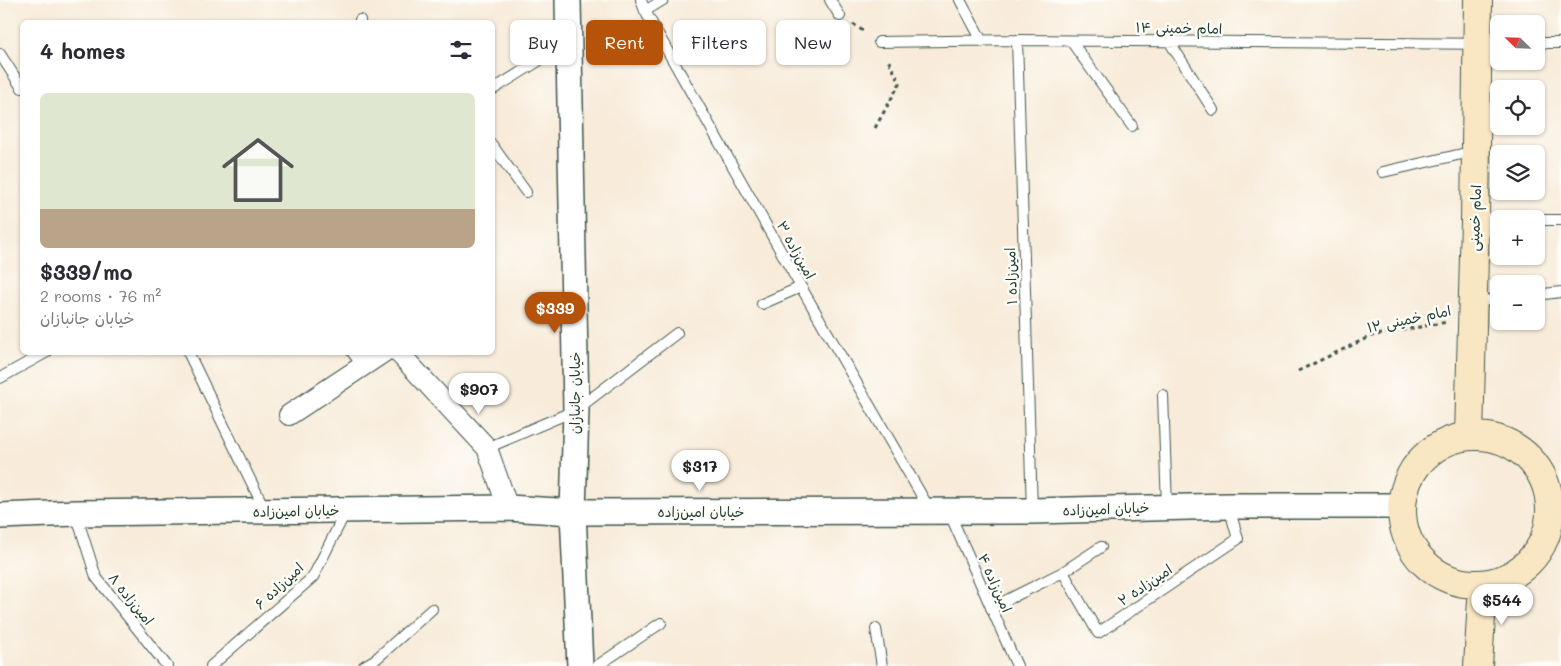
<!DOCTYPE html>
<html lang="en">
<head>
<meta charset="utf-8">
<style>
  body { margin:0; font-family:Mali,"Playpen Sans Arabic",sans-serif; background:#f7f7f7; color:#2b2b33; height:100vh; display:flex; flex-direction:column; font-size:19px; white-space:nowrap }
  * { box-sizing:border-box; margin:0 }
  p { font-size:16px; color:#7c7c81 }
  .icon { flex:none; width:28px; height:28px; fill:none; stroke:currentColor; stroke-width:2; stroke-linecap:round; stroke-linejoin:round }
  .map { position:relative; flex:1; overflow:hidden }
  .side { position:absolute; left:20px; top:20px; width:475px; height:335px; display:flex; flex-direction:column; background:#fff; border-radius:8px; box-shadow:0 1px 4px #0004 }
  .side>* { flex:none }
  .banner { position:absolute; left:510px; top:20px; width:475px; height:45px; display:flex; gap:10px }
  .needle { width:32px; rotate:293deg }
  .fabs { position:absolute; left:1490px; top:15px; display:grid; gap:10px }
  .fabs a { display:grid; place-items:center; width:55px; height:55px; border-radius:8px; background:#fff; box-shadow:0 1px 4px #0004; font-size:25px }
  .price { position:absolute; translate:-50% -42px; padding:0 11px; border-radius:18px; background:#fff; color:#222; font-size:16px; line-height:32px; filter:drop-shadow(0 1px 2px #0008) }
  .price::after { content:''; position:absolute; left:50%; top:30px; width:15px; height:11px; margin-left:-8px; background:inherit; clip-path:polygon(0 0,100% 0,50% 100%) }
  .price.active { background:#b45309; color:#fff }
  ul { padding:0; list-style:none }
  li { display:grid; align-content:center; gap:10px; height:265px; padding:0 20px }
  li span { display:grid; place-items:center; height:155px; border-radius:8px; color:#555 }
  li>.icon { margin-inline-start:auto }
  span .icon { width:90px; height:90px; fill:#fffc; stroke-width:1 }
  li b { font-size:21px }
  h2 { display:flex; justify-content:space-between; align-items:center; height:60px; padding:0 20px; font-size:21px }
  .chip { padding:0 18px; border-radius:8px; background:#fff; box-shadow:0 1px 4px #0004; font-size:18px; line-height:45px }
  .chip.active { background:#b45309; color:#fff }
  .map>svg:first-child { display:block }
  .lines { fill:none; stroke-linecap:round; stroke-linejoin:round }
  .service-casing { stroke:#40574d; stroke-width:12 }
  .minor-casing { stroke:#40574d; stroke-width:22 }
  .tertiary-casing { stroke:#40574d; stroke-width:28 }
  .secondary-casing { stroke:#40574d; stroke-width:30 }
  .path { stroke:#40574d; stroke-width:3; stroke-dasharray:4 4; stroke-linecap:butt }
  .service { stroke:#fff; stroke-width:10 }
  .minor { stroke:#fff; stroke-width:20 }
  .tertiary { stroke:#fff; stroke-width:25 }
  .secondary { stroke:#f9e7c3; stroke-width:28 }
  .labels { text-anchor:middle; stroke-width:5; stroke-linejoin:round; paint-order:stroke }
  .street-label { font-size:14px; fill:#1f3d34; stroke:#fdfcf7 }
</style>
</head>
<body>
<div class="map">
<svg width="1561" height="666" viewBox="0 0 1561 666">
  <rect width="100%" height="100%" fill="#fdfcf7"/>
  <filter id="ink" filterUnits="userSpaceOnUse"><feTurbulence type="fractalNoise" baseFrequency=".02" numOctaves="2"/><feDisplacementMap in="SourceGraphic" scale="10" xChannelSelector="R" yChannelSelector="G"/><feConvolveMatrix kernelMatrix="1 2 1 2 8 2 1 2 1" color-interpolation-filters="sRGB"/></filter>
  <filter id="wash" filterUnits="userSpaceOnUse"><feTurbulence type="fractalNoise" baseFrequency=".0096" numOctaves="4" result="noise"/><feDisplacementMap in="SourceGraphic" scale="20" xChannelSelector="R" yChannelSelector="G"/><feGaussianBlur stdDeviation="1.12" result="paint"/><feColorMatrix in="noise" values="0 0 0 0 0 0 0 0 0 0 0 0 0 0 0 0 0 1.4 0 .05"/><feComposite in="paint" operator="in"/></filter>
  <g filter="url(#wash)">
    <rect width="100%" height="100%" fill="#f8ebd9"/>
  </g>
  <g filter="url(#ink)">
    <g class="lines">
      <g class="service-casing">
        <path id="service" d="M 641,0 L 645,11 L 801,287 L 930,510
          M 830,0 L 840,16
          M 960,0 L 982,41
          M 645,11 L 663,0
          M 360,20 L 360,22
          M 1017,40 L 1032,510
          M 1071,41 L 1132,126
          M 1169,41 L 1213,110
          M 879,42 L 1017,40 L 1499,44
          M 1536,43 L 1561,43
          M 0,54 L 22,88
          M 492,90 L 545,57 L 568,46
          M 492,145 L 526,192
          M 1383,172 L 1475,151
          M 1536,220 L 1561,220
          M 1475,221 L 1499,221
          M 1536,295 L 1561,292
          M 1473,302 L 1499,299
          M 762,304 L 801,287
          M 188,352 L 265,510
          M 352,352 L 363,366
          M 0,378 L 47,352
          M 1163,395 L 1167,507
          M 487,448 L 576,410 L 677,333
          M 949,512 L 1017,666
          M 76,514 L 96,577 L 167,666
          M 1063,572 L 1098,633 L 1238,539 L 1229,507
          M 991,608 L 1063,572 L 1101,547
          M 876,629 L 882,666
          M 211,666 L 313,577 L 346,511
          M 364,666 L 376,659 L 432,609
          M 597,666 L 661,623"/>
      </g>
      <g class="minor-casing">
        <path id="minor" d="M 398,352 L 487,448 L 508,508
          M 289,415 L 384,352"/>
      </g>
      <g class="tertiary-casing">
        <path id="tertiary" d="M 568,0 L 576,410 L 573,512 L 580,666
          M 1549,509 L 1561,509
          M 0,516 L 76,513 L 508,508 L 573,512 L 1032,511 L 1229,506 L 1402,506"/>
      </g>
      <g class="secondary-casing">
        <path id="secondary" d="M 1469,436 L 1475,221 L 1478,0
          M1402 510a74 74 0 1 1 148 0a74 74 0 1 1-148 0Z
          M 1478,666 L 1483,584"/>
      </g>
      <path class="path" d="M 853,24 L 866,33
        M 875,128 L 900,83 L 887,58
        M 1298,371 L 1371,336 L 1447,322"/>
      <use href="#service" class="service"/>
      <use href="#minor" class="minor"/>
      <use href="#tertiary" class="tertiary"/>
      <use href="#secondary" class="secondary"/>
    </g>
  </g>
  <g class="labels">
    <g class="street-label">
      <text transform="translate(1179 28) rotate(1)" y="5">امام خمینی ۱۴</text>
      <text transform="translate(1475 218) rotate(-88)" y="5">امام خمینی</text>
      <text transform="translate(796 250) rotate(61)" y="5">امین‌زاده ۳</text>
      <text transform="translate(1011 276) rotate(-92)" y="5">امین‌زاده ۱</text>
      <text transform="translate(1409 319) rotate(-12)" y="5">امام خمینی ۱۲</text>
      <text transform="translate(575 393) rotate(-90)" y="5">خیابان جانبازان</text>
      <text transform="translate(1106 509) rotate(-2)" y="5">خیابان امین‌زاده</text>
      <text transform="translate(296 511) rotate(-1)" y="5">خیابان امین‌زاده</text>
      <text x="701" y="517">خیابان امین‌زاده</text>
      <text transform="translate(995 583) rotate(66)" y="5">امین‌زاده ۴</text>
      <text transform="translate(1145 585) rotate(-34)" y="5">امین‌زاده ۲</text>
      <text transform="translate(279 586) rotate(-43)" y="5">امین‌زاده ۶</text>
      <text transform="translate(131 599) rotate(51)" y="5">امین‌زاده ۸</text>
    </g>
  </g>
</svg>
<div class="fabs">
<a><svg class="needle" viewBox="-14 -14 28 28"><path d="M0-13l5 13h-10z" fill="#e53935"/><path d="M0 13l5-13h-10z" fill="#7c7c81"/></svg></a>
<a><svg class="icon" aria-label="locate" viewBox="0 0 24 24"><circle cx="12" cy="12" r="6"/><path d="M12 2v4M12 18v4M2 12h4M18 12h4"/></svg></a>
<a><svg class="icon" aria-label="layers" viewBox="0 0 24 24"><path d="M12 4l9 5-9 5-9-5zM3 14l9 5 9-5"/></svg></a>
<a>+</a>
<a>−</a>
</div>
<b class="price active" style="left:555px;top:334px">$339</b>
<b class="price" style="left:479px;top:415px">$907</b>
<b class="price" style="left:700px;top:492px">$317</b>
<b class="price" style="left:1502px;top:626px">$544</b>
<div class="banner">
<a class="chip">Buy</a>
<a class="chip active">Rent</a>
<a class="chip">Filters</a>
<a class="chip">New</a>
</div>
<section class="side">
<h2>4 homes<svg class="icon" aria-label="filters" viewBox="0 0 24 24"><path d="M4 7h16M4 17h16"/><circle cx="9" cy="7" r="2"/><circle cx="15" cy="17" r="2"/></svg></h2>
<ul>
<li><span style="background:linear-gradient(#dfe7d0 75%,#b9a48a 0)"><svg class="icon" aria-label="home" viewBox="0 0 24 24"><path d="M3 11l9-7 9 7M6 9v11h12V9"/></svg></span><div><b>$339/mo</b><p>2 rooms · 76 m²</p><p>خیابان جانبازان</p></div></li>
</ul>
</section>
</div>
</body>
</html>
